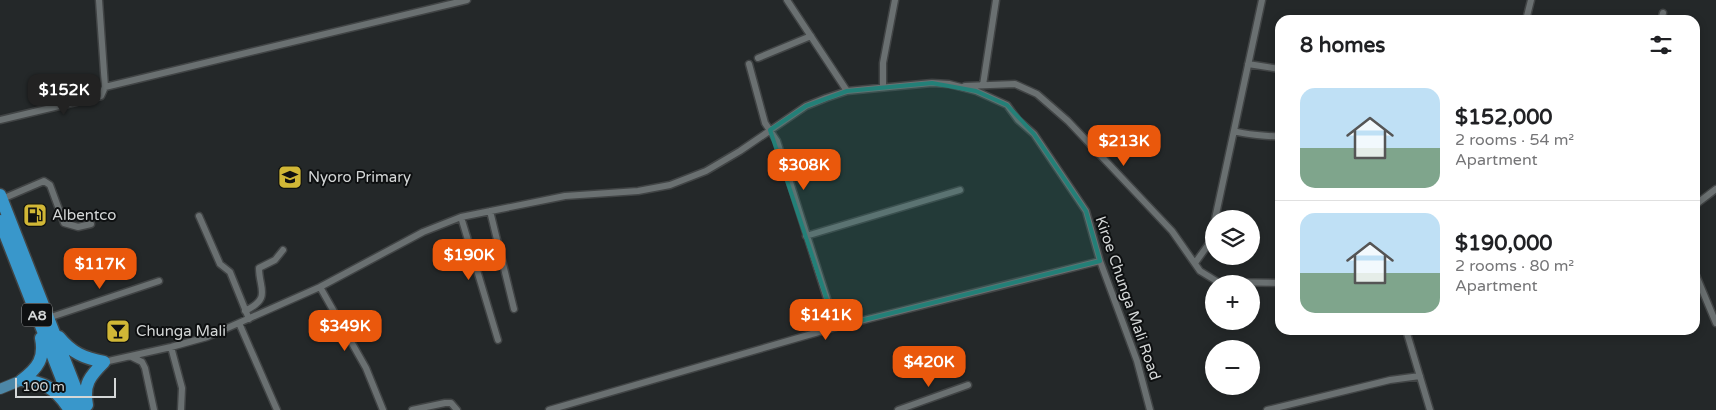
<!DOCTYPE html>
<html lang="en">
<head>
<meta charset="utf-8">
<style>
  body { margin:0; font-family:"Varela Round",sans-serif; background:#f6f6f6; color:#202124; height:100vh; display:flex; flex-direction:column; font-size:19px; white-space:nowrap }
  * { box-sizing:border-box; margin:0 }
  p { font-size:16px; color:#757577 }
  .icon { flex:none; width:28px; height:28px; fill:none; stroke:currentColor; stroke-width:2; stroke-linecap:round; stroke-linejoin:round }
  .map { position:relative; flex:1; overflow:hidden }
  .side { position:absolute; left:1275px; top:15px; width:425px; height:320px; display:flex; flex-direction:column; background:#fff; border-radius:15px; box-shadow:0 2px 8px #0003 }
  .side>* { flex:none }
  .fabs { position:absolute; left:1205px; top:210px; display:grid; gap:10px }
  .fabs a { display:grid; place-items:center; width:55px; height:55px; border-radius:50%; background:#fff; box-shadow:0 2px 8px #0003; font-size:25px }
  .scale { position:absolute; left:15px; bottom:12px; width:101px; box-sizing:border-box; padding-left:5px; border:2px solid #d4d7d7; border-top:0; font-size:14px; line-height:18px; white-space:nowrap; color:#d4d7d7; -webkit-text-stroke:4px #0e1011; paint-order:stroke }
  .price { position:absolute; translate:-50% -42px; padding:0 11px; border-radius:10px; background:#ea580c; color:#fff; font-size:16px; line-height:32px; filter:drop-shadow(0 1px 2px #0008) }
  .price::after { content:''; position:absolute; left:50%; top:30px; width:15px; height:11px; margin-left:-8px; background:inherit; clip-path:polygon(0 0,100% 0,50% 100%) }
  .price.on { background:#222; color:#fff }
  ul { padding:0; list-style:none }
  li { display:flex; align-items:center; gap:15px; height:125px; padding:0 25px }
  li+li { border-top:1px solid #e0e0e0 }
  li span { display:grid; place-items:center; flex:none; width:140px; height:100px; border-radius:15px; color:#555 }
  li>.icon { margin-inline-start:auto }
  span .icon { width:60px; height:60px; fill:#fffc; stroke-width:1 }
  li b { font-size:21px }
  h2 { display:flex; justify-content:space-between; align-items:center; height:60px; padding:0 25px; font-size:21px }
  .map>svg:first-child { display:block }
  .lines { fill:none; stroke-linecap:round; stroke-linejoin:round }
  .street-casing { stroke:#414445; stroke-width:9 }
  .primary-casing { stroke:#414445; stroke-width:12 }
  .highway-casing { stroke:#414445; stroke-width:15 }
  .street { stroke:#6a7071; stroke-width:6 }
  .primary { stroke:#4d87a7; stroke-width:10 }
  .highway { stroke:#3997cb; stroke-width:12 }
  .marked { fill:#238078; fill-opacity:0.2; stroke:#238078; stroke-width:4; stroke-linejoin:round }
  .labels { text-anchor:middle; stroke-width:4; stroke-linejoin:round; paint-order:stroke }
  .shield { fill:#0e1011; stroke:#999b9c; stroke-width:1 }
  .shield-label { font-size:14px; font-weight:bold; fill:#d4d7d7 }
  .poi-label { font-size:15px; fill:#d4d7d7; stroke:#0e1011; text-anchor:start }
  .street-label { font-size:15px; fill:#d4d7d7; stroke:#0e1011 }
</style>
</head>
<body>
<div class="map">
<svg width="1716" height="410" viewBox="0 0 1716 410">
  <rect width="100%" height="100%" fill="#242829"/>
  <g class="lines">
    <g class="street-casing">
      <path id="street" d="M 787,0 L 847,91
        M 1526,20 L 1531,0
        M 1661,20 L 1663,13
        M 758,58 L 811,36
        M 749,64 L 765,123 L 777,141 L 836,327
        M 1248,64 L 1280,69
        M 983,85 L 996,0
        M 883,86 L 883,63 L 895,0
        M 965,86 L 1015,84 L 1037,94 L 1068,121 L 1172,231 L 1200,271 L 1218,282 L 1280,283
        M 105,87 L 467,0
        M 0,120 L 101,96 L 105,87 L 99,0
        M 1234,131 C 1243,134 1271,137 1280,136
        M 2,199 L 44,181 L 50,185 L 64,223 L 78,227 L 91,224
        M 1695,205 L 1716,189
        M 490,211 L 514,309
        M 199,216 L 220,264 L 230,272 L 249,319
        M 461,217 L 498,340
        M 1215,219 L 1262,0
        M 806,236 L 960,190
        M 1195,263 L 1211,241 L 1214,226
        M 1695,273 L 1716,323
        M 320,287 L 366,368 L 383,410
        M 245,311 C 272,298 259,289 259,268 L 275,260 L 283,250
        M 48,318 L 159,281
        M 239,323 L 277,410
        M 1406,330 L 1430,410
        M 171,347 L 182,388 L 181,410
        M 132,357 L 142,362 L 145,368 L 154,410
        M 104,362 L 171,347 L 207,337 L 320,287 L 423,232 L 461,217 L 565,196 L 638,191 L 670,185 L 706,171 L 740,151 L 806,106 L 826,98 L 847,91 L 932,83 L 949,84 L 976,91 L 1007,105 L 1018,120 L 1034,134 L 1086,211 L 1100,261 L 1137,361 L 1150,410
        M 412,410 L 445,403 L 451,403 L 457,410
        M 549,410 L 836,327 L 1100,261
        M 898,410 L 968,385
        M 1267,410 L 1390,380 L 1420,376"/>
    </g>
    <g class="primary-casing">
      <path id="primary" d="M 0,389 L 22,380"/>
    </g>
    <g class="highway-casing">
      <path id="highway" d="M 0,195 L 84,410
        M 0,221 L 74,410
        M 59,337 C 72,353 84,358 104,362
        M 22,380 C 38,368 45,358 41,338
        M 22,380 C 43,382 55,388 67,406
        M 87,405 C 83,384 90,376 104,362"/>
    </g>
    <use href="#street" class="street"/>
    <use href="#primary" class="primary"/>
    <use href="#highway" class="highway"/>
  </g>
  <path class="marked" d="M 932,83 L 976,91 L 1007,105 L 1034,134 L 1086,211 L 1100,261 L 836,327 L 770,130 L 806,106 L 847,91 Z"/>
  <defs>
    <g id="school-square" transform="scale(1.25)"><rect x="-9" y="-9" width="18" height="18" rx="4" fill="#d1b736" stroke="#0e1011"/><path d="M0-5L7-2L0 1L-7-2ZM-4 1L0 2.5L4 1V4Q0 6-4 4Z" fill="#111"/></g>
    <g id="fuel-square" transform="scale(1.25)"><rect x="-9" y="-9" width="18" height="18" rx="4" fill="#d1b736" stroke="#0e1011"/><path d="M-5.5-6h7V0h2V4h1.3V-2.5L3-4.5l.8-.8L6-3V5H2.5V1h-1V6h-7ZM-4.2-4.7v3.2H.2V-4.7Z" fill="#111"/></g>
    <g id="bar-square" transform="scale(1.25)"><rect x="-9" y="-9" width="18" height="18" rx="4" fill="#d1b736" stroke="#0e1011"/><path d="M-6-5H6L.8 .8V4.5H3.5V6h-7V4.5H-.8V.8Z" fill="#111"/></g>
  </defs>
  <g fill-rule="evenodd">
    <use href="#school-square" x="290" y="177"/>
    <use href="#fuel-square" x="35" y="215"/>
    <use href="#bar-square" x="118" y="331"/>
  </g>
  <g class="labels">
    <rect class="shield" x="22" y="303.5" width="30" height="23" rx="4"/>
    <g class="shield-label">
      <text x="37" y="320">A8</text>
    </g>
    <g class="poi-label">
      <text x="308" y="182">Nyoro Primary</text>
      <text x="52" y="220">Albentco</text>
      <text x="136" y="336">Chunga Mali</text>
    </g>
    <g class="street-label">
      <text transform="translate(1128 298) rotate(71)" y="5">Kiroe Chunga Mali Road</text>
    </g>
  </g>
</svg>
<div class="fabs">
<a><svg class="icon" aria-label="layers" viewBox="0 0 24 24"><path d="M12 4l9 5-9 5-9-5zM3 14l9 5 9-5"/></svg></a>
<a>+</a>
<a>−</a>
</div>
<div class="scale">100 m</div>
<b class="price on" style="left:64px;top:116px">$152K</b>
<b class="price" style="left:1124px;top:167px">$213K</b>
<b class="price" style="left:804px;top:191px">$308K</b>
<b class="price" style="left:469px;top:281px">$190K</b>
<b class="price" style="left:100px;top:290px">$117K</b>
<b class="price" style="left:826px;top:341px">$141K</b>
<b class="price" style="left:345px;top:352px">$349K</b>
<b class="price" style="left:929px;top:388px">$420K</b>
<section class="side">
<h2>8 homes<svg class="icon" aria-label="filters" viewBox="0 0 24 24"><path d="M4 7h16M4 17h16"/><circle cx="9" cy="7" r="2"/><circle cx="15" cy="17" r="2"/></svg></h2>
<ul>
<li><span style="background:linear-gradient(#bfe0f5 60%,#7fa58c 0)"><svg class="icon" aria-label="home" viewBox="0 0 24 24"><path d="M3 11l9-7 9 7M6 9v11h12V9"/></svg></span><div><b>$152,000</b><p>2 rooms · 54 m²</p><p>Apartment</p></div></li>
<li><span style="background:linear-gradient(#bfe0f5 60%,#7fa58c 0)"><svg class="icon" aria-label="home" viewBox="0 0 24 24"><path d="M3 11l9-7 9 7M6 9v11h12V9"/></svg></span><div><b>$190,000</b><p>2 rooms · 80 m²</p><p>Apartment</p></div></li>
</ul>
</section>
</div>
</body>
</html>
